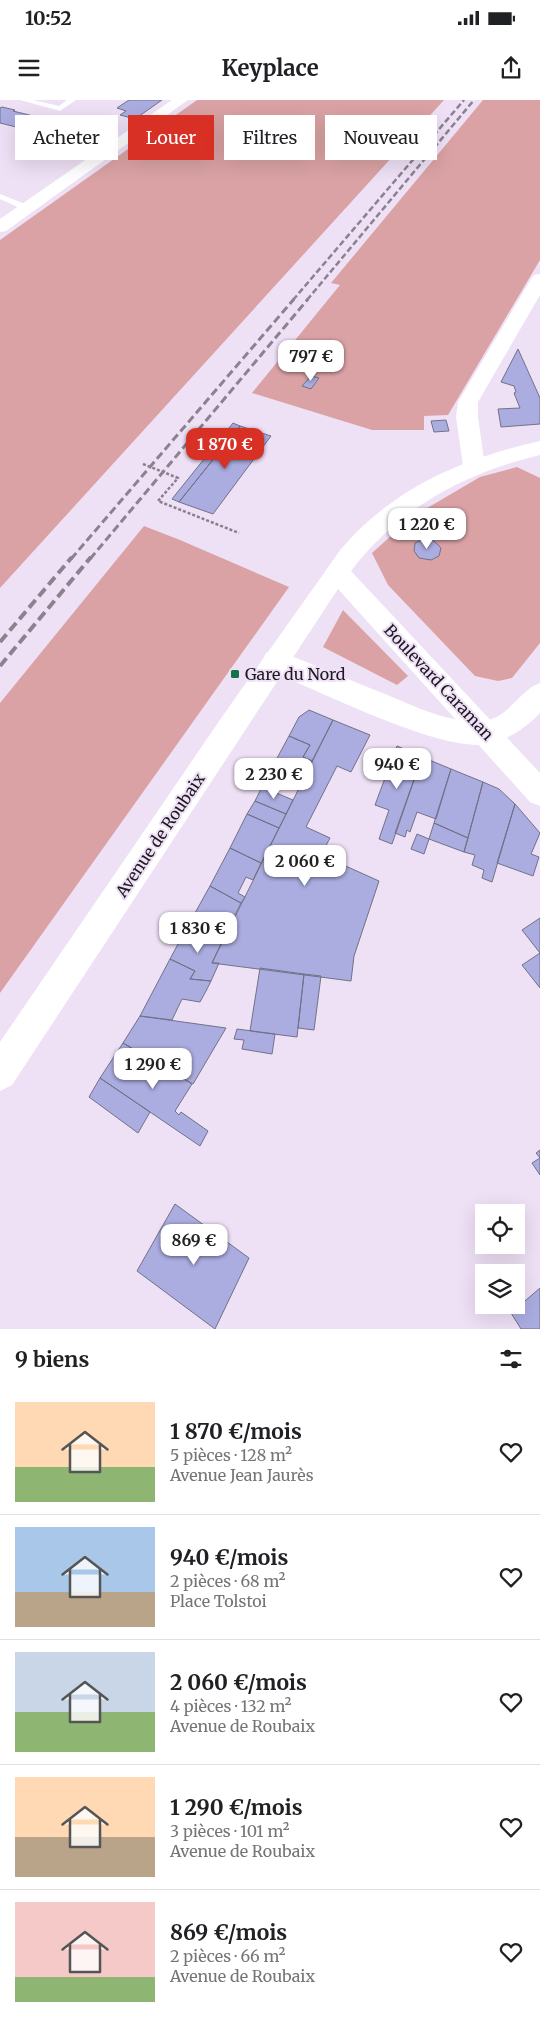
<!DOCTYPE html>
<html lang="fr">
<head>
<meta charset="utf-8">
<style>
  body { margin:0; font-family:Merriweather,serif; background:#f6f6f6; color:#202124; height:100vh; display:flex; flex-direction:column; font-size:19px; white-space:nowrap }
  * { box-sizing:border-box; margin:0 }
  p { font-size:16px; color:#757577 }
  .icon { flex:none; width:28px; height:28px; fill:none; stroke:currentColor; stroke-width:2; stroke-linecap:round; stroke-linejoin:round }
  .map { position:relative; height:1229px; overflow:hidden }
  .sheet { display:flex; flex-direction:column; background:#fff; flex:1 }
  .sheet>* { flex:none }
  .hud { position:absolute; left:15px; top:15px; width:510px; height:45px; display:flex; gap:10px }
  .tools { position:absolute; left:475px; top:1104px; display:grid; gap:10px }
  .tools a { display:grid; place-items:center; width:50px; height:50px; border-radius:0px; background:#fff; box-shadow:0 5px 20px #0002; font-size:25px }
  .price { position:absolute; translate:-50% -42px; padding:0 11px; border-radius:10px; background:#fff; color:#222; font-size:16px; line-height:32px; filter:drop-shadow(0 1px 2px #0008) }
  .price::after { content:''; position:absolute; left:50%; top:30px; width:15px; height:11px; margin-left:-8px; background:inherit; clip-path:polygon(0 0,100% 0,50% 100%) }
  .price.current { background:#d93025; color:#fff }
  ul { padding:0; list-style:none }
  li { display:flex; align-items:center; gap:15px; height:125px; padding:0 15px }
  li+li { border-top:1px solid #e0e0e0 }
  li span { display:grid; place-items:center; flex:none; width:140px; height:100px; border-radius:0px; color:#555 }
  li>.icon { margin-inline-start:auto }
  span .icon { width:60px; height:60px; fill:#fffc; stroke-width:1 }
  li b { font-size:21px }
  h2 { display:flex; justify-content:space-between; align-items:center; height:60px; padding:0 15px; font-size:21px }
  .chip { padding:0 18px; border-radius:0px; background:#fff; box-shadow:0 5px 20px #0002; font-size:18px; line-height:45px }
  .chip.current { background:#d93025; color:#fff }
  .status { display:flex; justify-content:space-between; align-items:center; height:35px; padding:0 25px; background:#fff; direction:ltr }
  .status svg { height:14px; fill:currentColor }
  header { display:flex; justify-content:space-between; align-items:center; height:65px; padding:0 15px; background:#fff; font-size:22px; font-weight:700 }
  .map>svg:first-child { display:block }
  .green { fill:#daa2a4 }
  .building { fill:#abace0; stroke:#717287 }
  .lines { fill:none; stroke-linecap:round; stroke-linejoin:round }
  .path { stroke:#887f8d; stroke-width:2.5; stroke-dasharray:3 2; stroke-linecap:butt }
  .lane { fill:#fff; fill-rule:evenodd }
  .street { fill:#fff; fill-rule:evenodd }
  .secondary { fill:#fff; fill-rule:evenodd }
  .rail-far2 { stroke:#8b818f; stroke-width:2.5; stroke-dasharray:6 3; stroke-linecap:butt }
  .rail-far1 { stroke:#8b818f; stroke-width:3; stroke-dasharray:8 4; stroke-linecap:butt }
  .rail { stroke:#8b818f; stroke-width:4; stroke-dasharray:10 5; stroke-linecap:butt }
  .poi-dot { fill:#147349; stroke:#eee0f5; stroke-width:2 }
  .labels { text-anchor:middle; stroke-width:4; stroke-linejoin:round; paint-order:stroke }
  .poi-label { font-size:16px; fill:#1d181f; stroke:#eee0f5; text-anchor:start }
  .street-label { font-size:16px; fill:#1d181f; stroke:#eee0f5 }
</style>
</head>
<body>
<div class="status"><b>10:52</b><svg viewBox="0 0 49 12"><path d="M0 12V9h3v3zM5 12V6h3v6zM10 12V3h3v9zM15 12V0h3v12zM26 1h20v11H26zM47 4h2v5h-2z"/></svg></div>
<header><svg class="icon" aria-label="menu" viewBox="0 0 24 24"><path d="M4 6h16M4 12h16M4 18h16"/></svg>Keyplace<svg class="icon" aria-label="share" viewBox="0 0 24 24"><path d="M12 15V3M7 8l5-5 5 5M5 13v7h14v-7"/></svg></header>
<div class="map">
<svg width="540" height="1229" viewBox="0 0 540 1229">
  <rect width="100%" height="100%" fill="#eee0f5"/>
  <path class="green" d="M 197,0 L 444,0 L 0,488 L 0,140 Z
    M 483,0 L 540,0 L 540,160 L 448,315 L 424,316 L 424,330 L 372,330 L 252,293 L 340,185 L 331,183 Z
    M 517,367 L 540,378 L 540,543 L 512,578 L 498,581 L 475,576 L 388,485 L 372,453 L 412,417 L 480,377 Z
    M 144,426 L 180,440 L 289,487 L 0,893 L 0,603 Z
    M 343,510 L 408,576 L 397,585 L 323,547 Z"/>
  <path class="building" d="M 129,0 L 162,0 L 135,19 L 120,15 L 126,11 L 117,8 Z
    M 2,7 L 15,10 L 13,11 L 98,32 L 81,43 L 0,23 L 0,8 Z
    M 100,30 L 112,34 L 93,46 L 81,43 Z
    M 518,249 L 540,298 L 540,324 L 501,327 L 498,309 L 520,308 L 514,293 L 516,292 L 514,286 L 501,282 Z
    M 311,276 L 319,278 L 311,289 L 302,286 Z
    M 446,320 L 449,331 L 434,332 L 431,321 Z
    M 233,323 L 240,326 L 179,402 L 172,399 Z
    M 240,326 L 271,336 L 213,414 L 179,402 Z
    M 424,439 L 434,441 L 441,448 L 439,456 L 431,460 L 419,458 L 414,451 L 415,443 Z
    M 309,610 L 333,620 L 312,661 L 303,657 L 310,645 L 289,636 L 299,617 Z
    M 333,620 L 370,635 L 351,672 L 337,666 L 306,727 L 330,738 L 321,755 L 379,781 L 354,856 L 351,881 L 212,863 Z
    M 289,636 L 310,645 L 303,657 L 312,661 L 300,686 L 269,673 Z
    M 397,646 L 422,657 L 392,744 L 379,739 L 389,710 L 375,705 Z
    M 422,657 L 451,669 L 436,719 L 417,712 L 410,732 L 407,730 L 405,737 L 395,733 Z
    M 451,669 L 483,682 L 468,738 L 434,723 Z
    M 483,682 L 499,689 L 515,704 L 492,782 L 482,778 L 484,770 L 472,765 L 475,755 L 464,752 Z
    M 262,687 L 293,700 L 286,714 L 255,701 Z
    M 255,701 L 286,714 L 279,728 L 247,714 Z
    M 515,704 L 540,733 L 531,754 L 539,757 L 533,776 L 497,763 Z
    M 247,714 L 279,728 L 261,763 L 230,748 Z
    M 434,723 L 468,738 L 464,752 L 429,739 Z
    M 417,734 L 429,739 L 424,754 L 411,749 Z
    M 230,748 L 261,763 L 253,780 L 246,777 L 238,793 L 245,797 L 241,803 L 210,786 Z
    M 210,786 L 241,803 L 224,837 L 185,831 Z
    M 540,818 L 540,888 L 522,865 L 540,853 L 522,830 Z
    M 185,831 L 224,837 L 212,863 L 219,863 L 211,881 L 190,879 L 195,871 L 170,859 Z
    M 170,859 L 195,871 L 190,879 L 211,881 L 206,891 L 200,902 L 182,899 L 172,920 L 140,916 Z
    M 260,868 L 304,874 L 297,937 L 250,931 Z
    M 304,874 L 321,876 L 314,930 L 298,928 Z
    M 140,916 L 226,928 L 193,984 L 123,943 Z
    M 237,929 L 275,934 L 272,954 L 242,949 L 244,940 L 234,939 Z
    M 123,943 L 192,984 L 175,1011 L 179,1015 L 181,1012 L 208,1031 L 200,1046 L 100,978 Z
    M 100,978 L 150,1012 L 138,1033 L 89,997 Z
    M 540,1050 L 540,1075 L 532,1063 L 540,1058 L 536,1053 Z
    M 175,1104 L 249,1158 L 215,1229 L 137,1171 Z
    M 540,1188 L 540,1229 L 521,1229 L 511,1213 Z"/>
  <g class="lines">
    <path class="path" d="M 143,364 L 178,378 L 158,401 L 239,433"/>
    <path class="lane" d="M 20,0 L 33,0 L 59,6 L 67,0 L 76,0 L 60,11 Z
      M 0,94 L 30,106 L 31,108 L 24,110 L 0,99 Z"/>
    <path class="street" d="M 172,0 L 188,0 L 6,131 L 0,132 L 0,119 Z
      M 540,174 L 540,195 L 478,302 L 478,317 L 485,366 L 482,371 L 474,374 L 466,371 L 463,366 L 456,317 L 458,302 L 531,179 L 534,175 Z
      M 275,550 C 312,563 348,580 385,594 C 414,606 456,627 488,620 C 510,615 520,590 540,583 L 540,613 C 526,628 509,639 489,644 C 443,654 313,588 266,569 L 262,561 L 266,553 Z"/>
    <path class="secondary" d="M 540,341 L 540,355 C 464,373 398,409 351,471 L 540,673 L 540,706 L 530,702 L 338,489 L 12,985 L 0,991 L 0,942 L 224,614 L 341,449 C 393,388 463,358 540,341 Z"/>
    <path class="rail-far2" d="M 293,200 L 464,0
      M 307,200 L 474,0"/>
    <path class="rail-far1" d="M 71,459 L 294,199
      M 90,459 L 308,199"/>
    <path class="rail" d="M 0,542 L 72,457
      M 0,566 L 91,457"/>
  </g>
  <rect class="poi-dot" x="230" y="569" width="10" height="10" rx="2.5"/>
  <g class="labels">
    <g class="poi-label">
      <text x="245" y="580">Gare du Nord</text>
    </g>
    <g class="street-label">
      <text transform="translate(439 582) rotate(47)" y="6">Boulevard Caraman</text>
      <text transform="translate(160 735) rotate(-56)" y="6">Avenue de Roubaix</text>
    </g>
  </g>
</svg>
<div class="tools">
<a><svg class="icon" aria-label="locate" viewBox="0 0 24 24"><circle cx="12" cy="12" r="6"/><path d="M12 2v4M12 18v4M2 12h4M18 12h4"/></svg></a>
<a><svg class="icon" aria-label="layers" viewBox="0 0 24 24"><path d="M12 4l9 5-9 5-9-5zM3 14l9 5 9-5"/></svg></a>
</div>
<b class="price" style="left:311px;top:282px">797 €</b>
<b class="price current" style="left:225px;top:370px">1 870 €</b>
<b class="price" style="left:427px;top:450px">1 220 €</b>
<b class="price" style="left:397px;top:690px">940 €</b>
<b class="price" style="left:274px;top:700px">2 230 €</b>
<b class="price" style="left:305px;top:787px">2 060 €</b>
<b class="price" style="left:198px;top:854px">1 830 €</b>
<b class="price" style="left:153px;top:990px">1 290 €</b>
<b class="price" style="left:194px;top:1166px">869 €</b>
<div class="hud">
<a class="chip">Acheter</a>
<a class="chip current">Louer</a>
<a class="chip">Filtres</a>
<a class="chip">Nouveau</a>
</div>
</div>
<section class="sheet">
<h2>9 biens<svg class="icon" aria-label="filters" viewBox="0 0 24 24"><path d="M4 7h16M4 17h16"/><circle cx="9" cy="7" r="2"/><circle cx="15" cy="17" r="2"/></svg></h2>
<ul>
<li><span style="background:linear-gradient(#ffd9b3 65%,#8fb573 0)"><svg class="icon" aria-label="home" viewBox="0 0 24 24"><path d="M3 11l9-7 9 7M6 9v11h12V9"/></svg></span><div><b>1 870 €/mois</b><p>5 pièces · 128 m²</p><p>Avenue Jean Jaurès</p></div><svg class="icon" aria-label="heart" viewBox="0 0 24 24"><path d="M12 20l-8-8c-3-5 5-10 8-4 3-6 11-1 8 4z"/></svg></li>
<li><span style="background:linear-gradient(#a9c7e8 65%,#b9a48a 0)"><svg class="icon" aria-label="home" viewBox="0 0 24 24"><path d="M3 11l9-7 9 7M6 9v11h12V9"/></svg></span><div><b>940 €/mois</b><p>2 pièces · 68 m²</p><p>Place Tolstoi</p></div><svg class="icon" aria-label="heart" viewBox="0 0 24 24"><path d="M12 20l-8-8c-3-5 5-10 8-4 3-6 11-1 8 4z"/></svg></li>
<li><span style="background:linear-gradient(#c9d6e8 60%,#8fb573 0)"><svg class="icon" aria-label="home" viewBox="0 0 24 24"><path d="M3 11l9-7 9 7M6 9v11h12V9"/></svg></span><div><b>2 060 €/mois</b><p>4 pièces · 132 m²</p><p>Avenue de Roubaix</p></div><svg class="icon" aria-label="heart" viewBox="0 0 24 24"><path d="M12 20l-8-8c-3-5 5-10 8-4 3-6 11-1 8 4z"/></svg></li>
<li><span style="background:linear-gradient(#ffd9b3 60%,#b9a48a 0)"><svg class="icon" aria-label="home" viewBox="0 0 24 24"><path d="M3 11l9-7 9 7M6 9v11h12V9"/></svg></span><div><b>1 290 €/mois</b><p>3 pièces · 101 m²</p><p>Avenue de Roubaix</p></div><svg class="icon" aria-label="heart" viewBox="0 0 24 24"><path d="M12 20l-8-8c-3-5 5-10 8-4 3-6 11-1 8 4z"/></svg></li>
<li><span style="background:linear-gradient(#f6c9c9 75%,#8fb573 0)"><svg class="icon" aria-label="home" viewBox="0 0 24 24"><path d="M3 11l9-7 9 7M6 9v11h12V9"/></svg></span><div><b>869 €/mois</b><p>2 pièces · 66 m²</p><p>Avenue de Roubaix</p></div><svg class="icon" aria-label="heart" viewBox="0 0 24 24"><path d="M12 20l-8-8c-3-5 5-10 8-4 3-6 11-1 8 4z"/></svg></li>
</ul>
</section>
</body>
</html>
